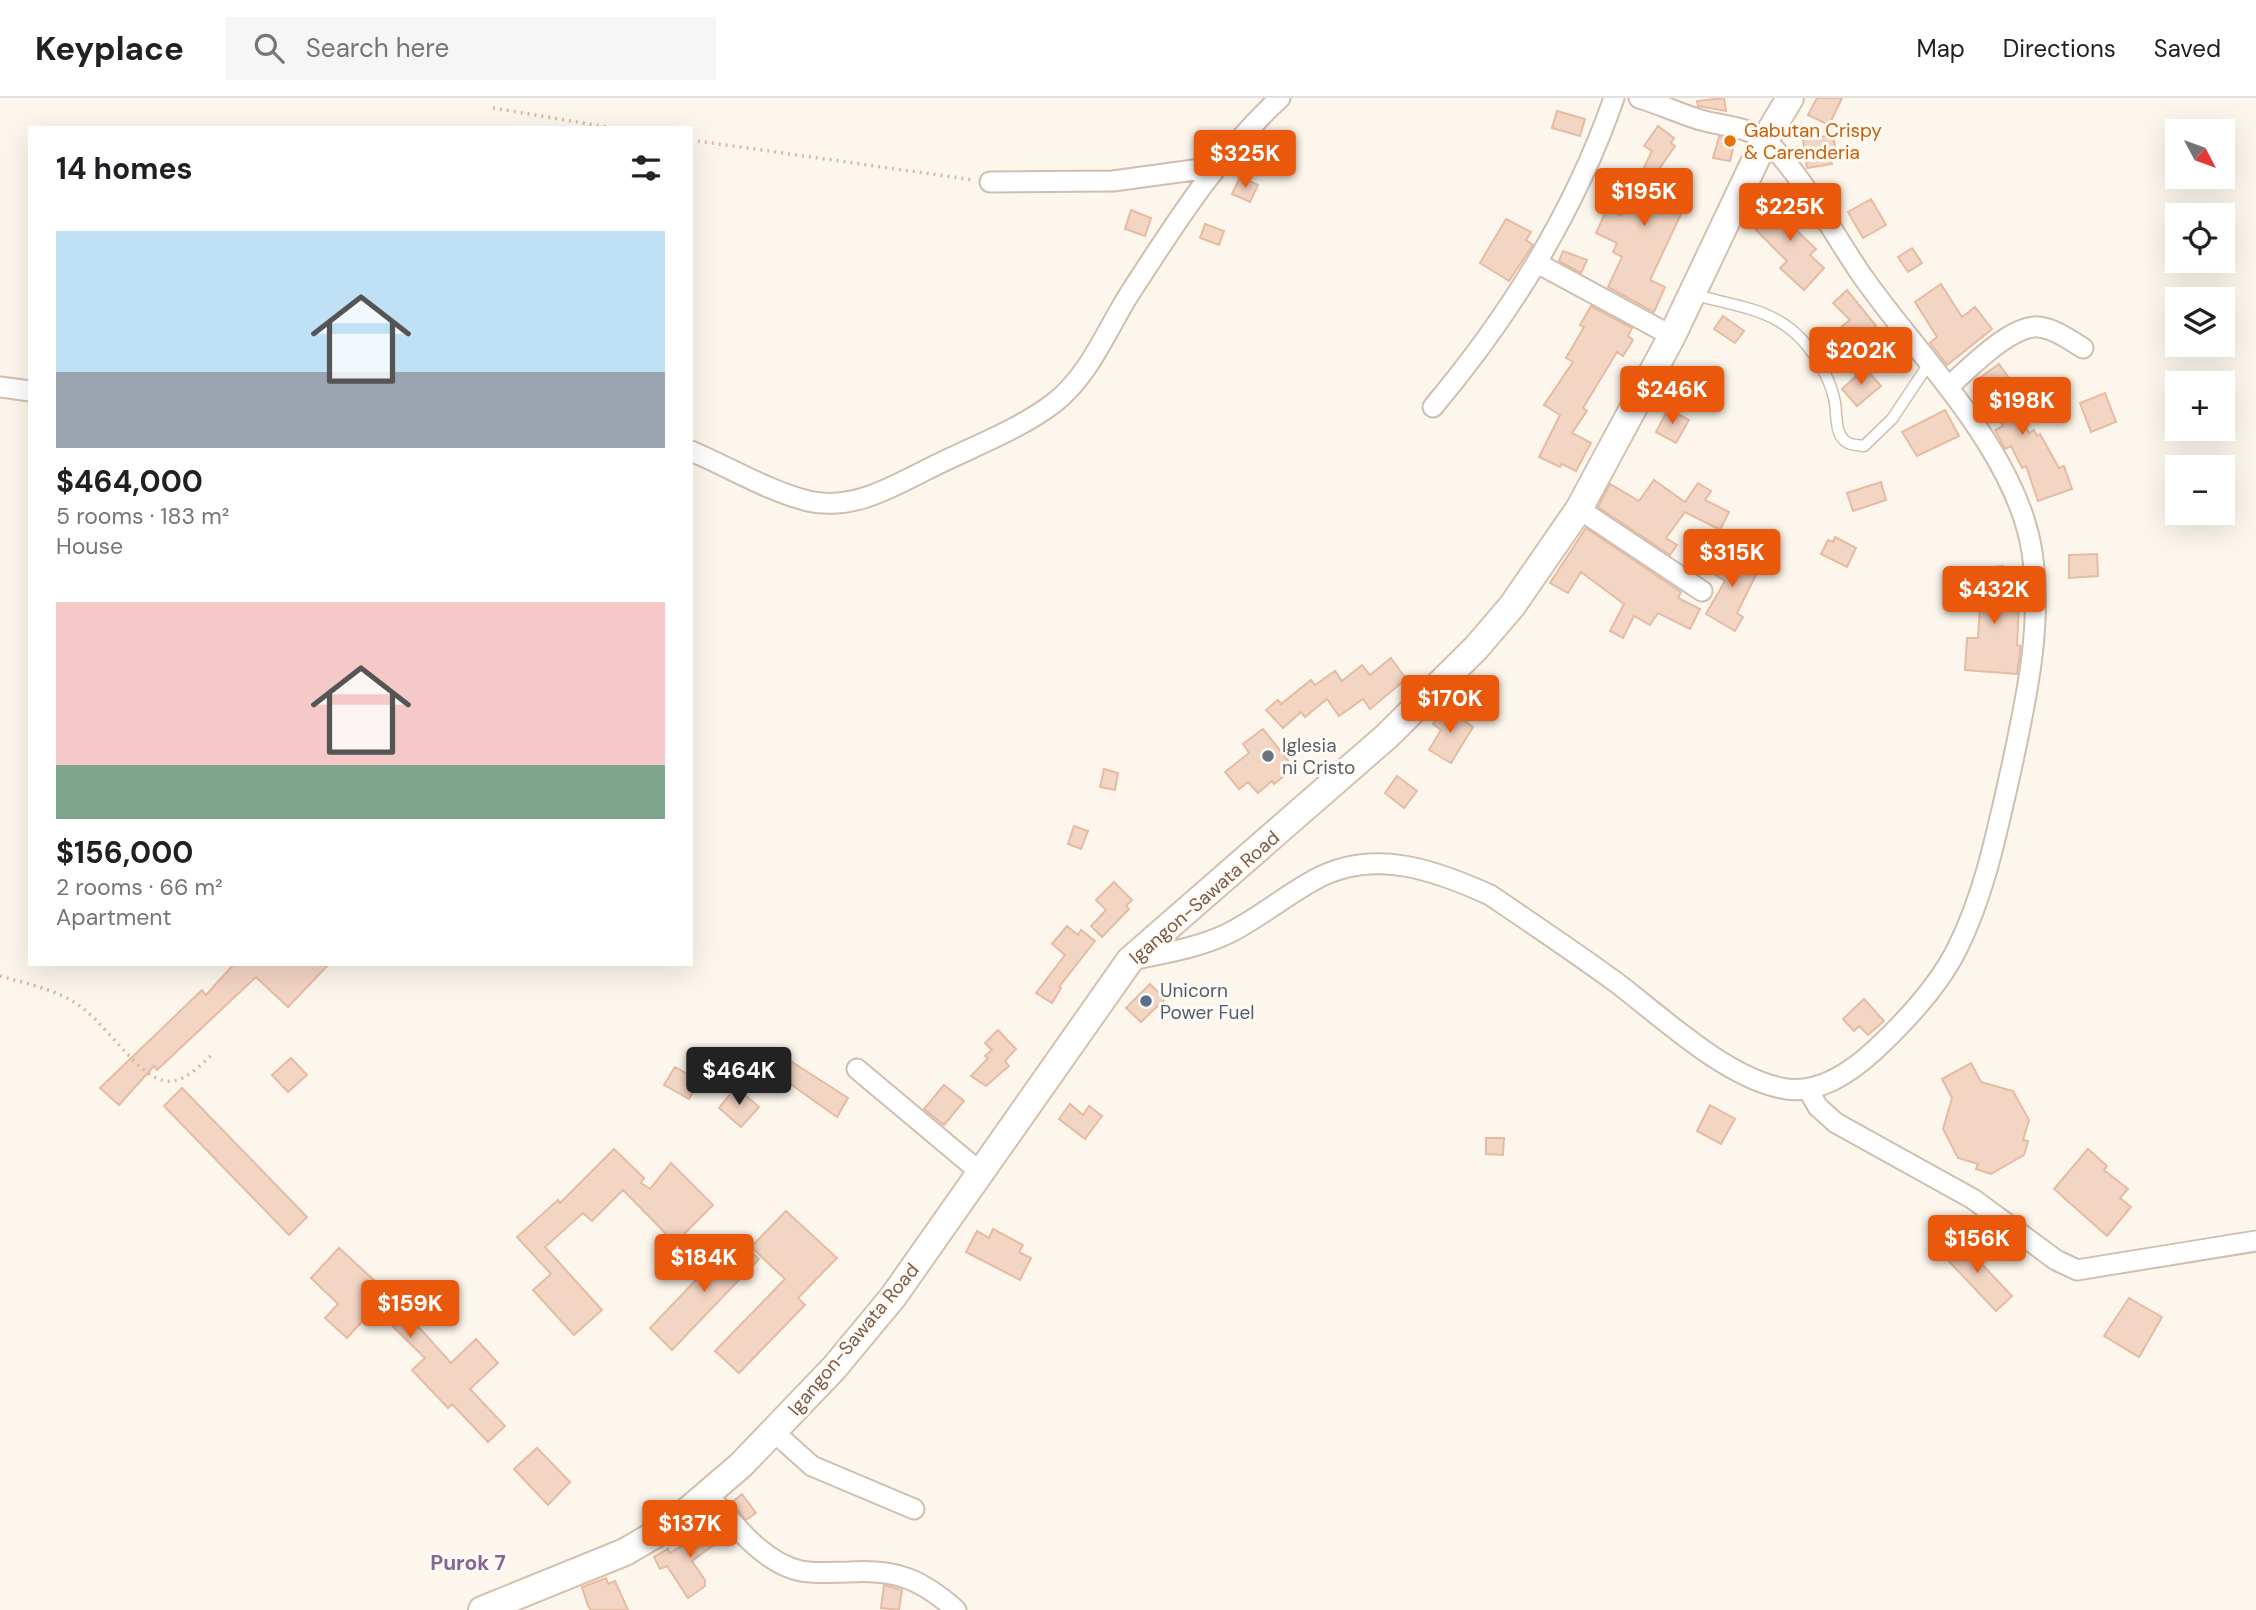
<!DOCTYPE html>
<html lang="en">
<head>
<meta charset="utf-8">
<style>
  body { margin:0; font-family:"DM Sans",sans-serif; background:#f6f6f6; color:#202124; height:100vh; display:flex; flex-direction:column; font-size:26px; white-space:nowrap }
  * { box-sizing:border-box; margin:0 }
  p { font-size:23px; color:#757577 }
  .icon { flex:none; width:38px; height:38px; fill:none; stroke:currentColor; stroke-width:2; stroke-linecap:round; stroke-linejoin:round }
  .map { position:relative; flex:1; overflow:hidden }
  .side { position:absolute; left:28px; top:28px; width:665px; height:840px; display:flex; flex-direction:column; background:#fff; border-radius:0px; box-shadow:0 7px 28px #0002 }
  .side>* { flex:none }
  .needle { width:46px; rotate:131deg }
  .buttons { position:absolute; left:2165px; top:21px; display:grid; gap:14px }
  .buttons a { display:grid; place-items:center; width:70px; height:70px; border-radius:0px; background:#fff; box-shadow:0 7px 28px #0002; font-size:35px }
  .price { position:absolute; translate:-50% -60px; padding:0 16px; border-radius:7px; background:#ea580c; color:#fff; font-size:23px; line-height:46px; filter:drop-shadow(0 2px 4px #0008) }
  .price::after { content:''; position:absolute; left:50%; top:42px; width:21px; height:16px; margin-left:-10px; background:inherit; clip-path:polygon(0 0,100% 0,50% 100%) }
  .price.current { background:#222; color:#fff }
  ul { padding:0; list-style:none }
  li { display:grid; align-content:center; gap:14px; height:371px; padding:0 28px }
  li span { display:grid; place-items:center; height:217px; border-radius:0px; color:#555 }
  li>.icon { margin-inline-start:auto }
  span .icon { width:126px; height:126px; fill:#fffc; stroke-width:1 }
  li b { font-size:30px }
  h2 { display:flex; justify-content:space-between; align-items:center; height:84px; padding:0 28px; font-size:30px }
  header { display:flex; align-items:center; gap:42px; box-sizing:border-box; height:98px; padding:0 35px; background:#fff; border-bottom:2px solid #e0e0e0 }
  header strong { font-size:33px }
  nav { display:flex; gap:38px; margin-inline-start:auto; font-size:24px }
  .search { width:490px; height:63px; background:#f6f6f6; display:flex; align-items:center; gap:18px; box-sizing:border-box; padding:0 24px; border-radius:0px; color:#757577; font-size:26px }
  .map>svg:first-child { display:block }
  .building { fill:#f3d5c3; stroke:#e6bba3; stroke-width:2 }
  .lines { fill:none; stroke-linecap:round; stroke-linejoin:round }
  .service-casing { stroke:#d1beb0; stroke-width:13 }
  .minor-casing { stroke:#d1beb0; stroke-width:23 }
  .secondary-casing { stroke:#d6c0b0; stroke-width:30 }
  .path { stroke:#d9b8a5; stroke-width:3.5; stroke-dasharray:2 5; stroke-linecap:butt }
  .service { stroke:#fff; stroke-width:10 }
  .minor { stroke:#fff; stroke-width:19 }
  .secondary { stroke:#fff; stroke-width:26 }
  .food-dot { fill:#e8710a; stroke:#fffaf3; stroke-width:2.5 }
  .worship-dot { fill:#6b7280; stroke:#fffaf3; stroke-width:2.5 }
  .service-dot { fill:#5c6f8a; stroke:#fffaf3; stroke-width:2.5 }
  .labels { text-anchor:middle; stroke-width:6; stroke-linejoin:round; paint-order:stroke }
  .food-label { font-size:19px; fill:#c56008; stroke:#fffaf3; text-anchor:start }
  .worship-label { font-size:19px; fill:#5b616d; stroke:#fffaf3; text-anchor:start }
  .street-label { font-size:19px; fill:#7a5c4d; stroke:#fffaf3 }
  .service-label { font-size:19px; fill:#4e5e75; stroke:#fffaf3; text-anchor:start }
  .neighbourhood-label { font-size:21px; font-weight:bold; fill:#846695; stroke:#fffaf3 }
</style>
</head>
<body>
<header>
<strong>Keyplace</strong>
<div class="search"><svg class="icon" aria-label="search" viewBox="0 0 24 24"><circle cx="10" cy="10" r="6"/><path d="M15 15l6 6"/></svg>Search here</div>
<nav><a>Map</a><a>Directions</a><a>Saved</a></nav>
</header>
<div class="map">
<svg width="2256" height="1512" viewBox="0 0 2256 1512">
  <rect width="100%" height="100%" fill="#fdf6ec"/>
  <path class="building" d="M 1724,0 L 1726,13 L 1698,8 L 1697,3 Z
    M 1817,0 L 1842,0 L 1829,27 L 1808,17 Z
    M 1557,13 L 1585,21 L 1580,38 L 1552,30 Z
    M 1658,28 L 1674,40 L 1671,45 L 1675,48 L 1653,80 L 1681,93 L 1672,112 L 1681,116 L 1650,182 L 1665,189 L 1654,214 L 1608,189 L 1622,159 L 1613,154 L 1617,145 L 1596,135 L 1607,111 L 1621,118 L 1652,53 L 1644,48 Z
    M 1833,37 L 1836,54 L 1830,55 L 1832,66 L 1807,70 L 1803,42 Z
    M 1719,39 L 1735,42 L 1730,63 L 1713,60 Z
    M 1240,79 L 1258,87 L 1250,104 L 1232,96 Z
    M 1775,97 L 1801,122 L 1794,130 L 1816,151 L 1810,157 L 1824,170 L 1804,192 L 1780,170 L 1787,163 L 1756,132 L 1770,118 L 1763,110 Z
    M 1871,101 L 1886,127 L 1863,140 L 1848,114 Z
    M 1131,112 L 1151,120 L 1145,138 L 1125,131 Z
    M 1506,121 L 1531,134 L 1526,142 L 1533,147 L 1509,183 L 1480,165 Z
    M 1205,126 L 1224,133 L 1219,147 L 1200,140 Z
    M 1912,150 L 1922,165 L 1908,174 L 1898,159 Z
    M 1563,153 L 1587,162 L 1581,175 L 1559,163 Z
    M 1941,186 L 1962,219 L 1975,209 L 1992,231 L 1947,267 L 1930,245 L 1937,239 L 1915,204 Z
    M 1847,192 L 1876,228 L 1871,233 L 1883,246 L 1865,264 L 1840,230 L 1850,222 L 1833,205 Z
    M 1591,208 L 1632,230 L 1628,238 L 1633,242 L 1623,258 L 1617,254 L 1583,310 L 1587,313 L 1572,335 L 1591,345 L 1576,373 L 1562,366 L 1560,369 L 1539,359 L 1560,317 L 1544,307 L 1573,264 L 1566,260 L 1584,229 L 1580,227 Z
    M 1723,218 L 1744,233 L 1735,245 L 1714,231 Z
    M 1999,266 L 2016,290 L 2007,296 L 2029,335 L 2034,332 L 2037,338 L 2040,336 L 2059,370 L 2064,368 L 2072,391 L 2038,403 L 2026,368 L 2022,370 L 2011,348 L 2005,351 L 1995,332 L 2003,328 L 1974,284 Z
    M 1865,270 L 1881,288 L 1857,308 L 1842,291 Z
    M 2105,295 L 2116,324 L 2091,334 L 2080,305 Z
    M 1668,311 L 1689,322 L 1676,345 L 1656,334 Z
    M 1945,312 L 1959,338 L 1917,358 L 1902,334 Z
    M 1654,382 L 1685,404 L 1698,385 L 1711,393 L 1705,402 L 1729,414 L 1720,432 L 1685,414 L 1666,440 L 1677,447 L 1670,457 L 1598,409 L 1610,386 L 1639,403 Z
    M 1881,384 L 1886,402 L 1853,413 L 1847,395 Z
    M 1586,430 L 1681,494 L 1678,500 L 1700,511 L 1690,531 L 1658,515 L 1650,527 L 1634,518 L 1623,540 L 1610,533 L 1624,506 L 1581,474 L 1568,495 L 1550,485 Z
    M 1835,439 L 1856,450 L 1847,469 L 1821,456 L 1828,442 L 1833,444 Z
    M 1728,452 L 1760,469 L 1737,515 L 1743,519 L 1735,533 L 1706,516 L 1725,483 L 1715,477 Z
    M 2097,456 L 2098,478 L 2069,480 L 2069,457 Z
    M 2003,468 L 2008,505 L 2019,506 L 2017,547 L 2021,548 L 2017,576 L 1965,572 L 1967,540 L 1978,540 L 1981,493 L 1973,494 L 1971,471 Z
    M 1391,560 L 1406,581 L 1370,611 L 1363,601 L 1339,618 L 1327,601 L 1305,619 L 1301,614 L 1283,630 L 1266,612 L 1278,602 L 1281,606 L 1311,582 L 1315,587 L 1335,573 L 1342,583 L 1362,567 L 1370,577 Z
    M 1445,609 L 1473,629 L 1451,665 L 1429,652 L 1441,632 L 1433,626 Z
    M 1263,631 L 1294,670 L 1274,686 L 1272,683 L 1258,695 L 1248,684 L 1239,691 L 1225,674 L 1249,655 L 1243,646 Z
    M 1104,671 L 1118,675 L 1115,692 L 1100,689 Z
    M 1397,678 L 1417,693 L 1404,710 L 1385,695 Z
    M 1074,728 L 1088,733 L 1081,751 L 1068,746 Z
    M 1114,784 L 1132,802 L 1126,808 L 1129,811 L 1102,839 L 1091,828 L 1106,812 L 1096,802 Z
    M 1067,828 L 1078,837 L 1081,832 L 1095,843 L 1059,889 L 1061,890 L 1052,905 L 1036,895 L 1065,857 L 1052,846 Z
    M 234,866 L 329,866 L 288,909 L 256,879 L 157,972 L 154,968 L 119,1007 L 100,990 L 202,892 L 206,897 Z
    M 1150,886 L 1165,901 L 1141,924 L 1126,910 Z
    M 1864,901 L 1884,923 L 1868,937 L 1859,928 L 1854,933 L 1843,921 Z
    M 998,932 L 1016,951 L 1005,963 L 1009,968 L 986,988 L 971,978 L 988,960 L 985,958 L 992,952 L 985,945 Z
    M 291,960 L 307,977 L 288,994 L 272,977 Z
    M 786,960 L 848,1000 L 837,1019 L 775,975 Z
    M 1971,965 L 1981,984 L 2013,993 L 2029,1022 L 2023,1042 L 2028,1043 L 2024,1057 L 1991,1076 L 1976,1071 L 1978,1066 L 1958,1060 L 1943,1031 L 1952,1000 L 1942,981 Z
    M 675,969 L 700,983 L 689,1001 L 664,987 Z
    M 944,987 L 964,1003 L 944,1027 L 924,1011 Z
    M 736,989 L 759,1009 L 741,1029 L 719,1010 Z
    M 182,990 L 307,1119 L 289,1137 L 164,1008 Z
    M 1070,1006 L 1083,1017 L 1089,1008 L 1102,1018 L 1085,1041 L 1059,1021 Z
    M 1710,1007 L 1735,1021 L 1721,1046 L 1697,1033 Z
    M 1486,1040 L 1504,1040 L 1503,1057 L 1486,1056 Z
    M 614,1051 L 644,1080 L 641,1085 L 650,1091 L 671,1065 L 713,1107 L 675,1145 L 623,1092 L 592,1123 L 583,1115 L 545,1149 L 602,1212 L 574,1237 L 533,1192 L 551,1176 L 517,1139 L 558,1102 L 560,1105 Z
    M 2088,1051 L 2107,1068 L 2104,1072 L 2128,1091 L 2120,1100 L 2131,1109 L 2107,1138 L 2054,1091 Z
    M 786,1113 L 837,1160 L 798,1200 L 805,1207 L 739,1275 L 715,1253 L 785,1181 L 751,1149 Z
    M 993,1131 L 1023,1147 L 1019,1154 L 1031,1160 L 1020,1182 L 966,1154 L 977,1133 L 989,1140 Z
    M 736,1140 L 759,1161 L 672,1252 L 650,1230 Z
    M 1958,1141 L 2012,1198 L 1996,1213 L 1942,1156 Z
    M 339,1150 L 388,1195 L 451,1265 L 476,1241 L 498,1265 L 470,1291 L 505,1328 L 488,1344 L 452,1306 L 448,1310 L 412,1272 L 425,1260 L 374,1210 L 347,1240 L 325,1220 L 338,1206 L 311,1180 Z
    M 2129,1200 L 2162,1219 L 2139,1259 L 2104,1238 Z
    M 537,1350 L 570,1384 L 548,1407 L 514,1371 Z
    M 742,1396 L 756,1415 L 746,1422 L 731,1405 Z
    M 717,1426 L 727,1437 L 692,1463 L 705,1482 L 705,1488 L 688,1500 L 667,1468 L 660,1471 L 654,1459 L 668,1451 L 670,1455 Z
    M 606,1480 L 608,1486 L 615,1483 L 628,1512 L 591,1512 L 588,1508 L 582,1489 Z
    M 884,1487 L 902,1492 L 899,1512 L 881,1510 Z"/>
  <g class="lines">
    <g class="service-casing">
      <path id="service" d="M 1692,196 C 1749,212 1790,211 1822,270 C 1827,279 1832,291 1834,300 C 1838,314 1833,337 1848,345 C 1852,347 1859,347 1864,348 L 1892,321 L 1930,264"/>
    </g>
    <g class="minor-casing">
      <path id="minor" d="M 990,84 L 1113,83 L 1216,69
        M 1537,165 L 1672,238
        M 0,289 L 30,293
        M 1948,289 C 1969,271 2011,226 2039,229 C 2055,231 2070,242 2083,250
        M 1433,309 C 1511,216 1574,115 1614,0
        M 691,353 C 729,369 768,393 808,403 C 852,413 890,390 928,371 C 969,350 1017,333 1054,305 C 1091,276 1107,230 1132,192 C 1176,124 1220,55 1280,0
        M 1579,411 L 1702,493
        M 1131,862 C 1165,855 1198,850 1229,835 C 1259,820 1286,797 1316,781 C 1374,750 1435,772 1490,797 C 1533,826 1576,855 1617,885 C 1663,920 1724,978 1781,990 C 1817,998 1850,975 1875,952 C 1906,923 1938,889 1957,851 C 1985,795 1997,733 2011,672 C 2026,602 2043,527 2032,454 C 2017,354 1920,260 1863,179 C 1839,145 1794,63 1763,41 C 1745,28 1721,28 1701,22 C 1680,16 1660,6 1639,0
        M 857,971 L 980,1074
        M 1808,992 L 1818,1009 L 1836,1025 L 1973,1101 L 2056,1162 L 2077,1172 L 2256,1143
        M 774,1334 L 812,1368 L 914,1411
        M 707,1396 C 733,1424 762,1465 801,1473 C 817,1476 834,1474 849,1474 C 896,1471 921,1481 956,1512"/>
    </g>
    <g class="secondary-casing">
      <path id="secondary" d="M 482,1512 L 625,1454 L 671,1427 L 741,1367 L 834,1270 L 893,1199 L 1130,862 L 1387,638 L 1476,550 L 1512,508 L 1579,411 L 1672,238 L 1765,42 L 1790,0"/>
    </g>
    <path class="path" d="M 493,10 L 613,30
      M 691,42 L 974,82
      M 0,878 C 24,885 50,890 72,903 C 103,919 137,980 166,983 C 185,985 200,967 212,957"/>
    <use href="#service" class="service"/>
    <use href="#minor" class="minor"/>
    <use href="#secondary" class="secondary"/>
  </g>
  <circle class="food-dot" cx="1730" cy="43" r="7"/>
  <circle class="worship-dot" cx="1268" cy="658" r="7"/>
  <circle class="service-dot" cx="1146" cy="903" r="7"/>
  <g class="labels">
    <g class="food-label">
      <text x="1744" y="39">Gabutan Crispy<tspan x="1744" dy="22">&amp; Carenderia</tspan></text>
    </g>
    <g class="worship-label">
      <text x="1282" y="654">Iglesia<tspan x="1282" dy="22">ni Cristo</tspan></text>
    </g>
    <g class="street-label">
      <text transform="translate(1204 799) rotate(-41)" y="7">Igangon-Sawata Road</text>
      <text transform="translate(853 1241) rotate(-50)" y="7">Igangon-Sawata Road</text>
    </g>
    <g class="service-label">
      <text x="1160" y="899">Unicorn<tspan x="1160" dy="22">Power Fuel</tspan></text>
    </g>
    <g class="neighbourhood-label">
      <text x="468" y="1472">Purok 7</text>
    </g>
  </g>
</svg>
<div class="buttons">
<a><svg class="needle" viewBox="-14 -14 28 28"><path d="M0-13l5 13h-10z" fill="#e53935"/><path d="M0 13l5-13h-10z" fill="#757577"/></svg></a>
<a><svg class="icon" aria-label="locate" viewBox="0 0 24 24"><circle cx="12" cy="12" r="6"/><path d="M12 2v4M12 18v4M2 12h4M18 12h4"/></svg></a>
<a><svg class="icon" aria-label="layers" viewBox="0 0 24 24"><path d="M12 4l9 5-9 5-9-5zM3 14l9 5 9-5"/></svg></a>
<a>+</a>
<a>−</a>
</div>
<b class="price" style="left:1245px;top:92px">$325K</b>
<b class="price" style="left:1644px;top:130px">$195K</b>
<b class="price" style="left:1790px;top:145px">$225K</b>
<b class="price" style="left:1861px;top:289px">$202K</b>
<b class="price" style="left:1672px;top:328px">$246K</b>
<b class="price" style="left:2022px;top:339px">$198K</b>
<b class="price" style="left:1732px;top:491px">$315K</b>
<b class="price" style="left:1994px;top:528px">$432K</b>
<b class="price" style="left:1450px;top:637px">$170K</b>
<b class="price current" style="left:739px;top:1009px">$464K</b>
<b class="price" style="left:1977px;top:1177px">$156K</b>
<b class="price" style="left:704px;top:1196px">$184K</b>
<b class="price" style="left:410px;top:1242px">$159K</b>
<b class="price" style="left:690px;top:1462px">$137K</b>
<section class="side">
<h2>14 homes<svg class="icon" aria-label="filters" viewBox="0 0 24 24"><path d="M4 7h16M4 17h16"/><circle cx="9" cy="7" r="2"/><circle cx="15" cy="17" r="2"/></svg></h2>
<ul>
<li><span style="background:linear-gradient(#bfe0f5 65%,#9aa5b1 0)"><svg class="icon" aria-label="home" viewBox="0 0 24 24"><path d="M3 11l9-7 9 7M6 9v11h12V9"/></svg></span><div><b>$464,000</b><p>5 rooms · 183 m²</p><p>House</p></div></li>
<li><span style="background:linear-gradient(#f6c9c9 75%,#7fa58c 0)"><svg class="icon" aria-label="home" viewBox="0 0 24 24"><path d="M3 11l9-7 9 7M6 9v11h12V9"/></svg></span><div><b>$156,000</b><p>2 rooms · 66 m²</p><p>Apartment</p></div></li>
</ul>
</section>
</div>
</body>
</html>
